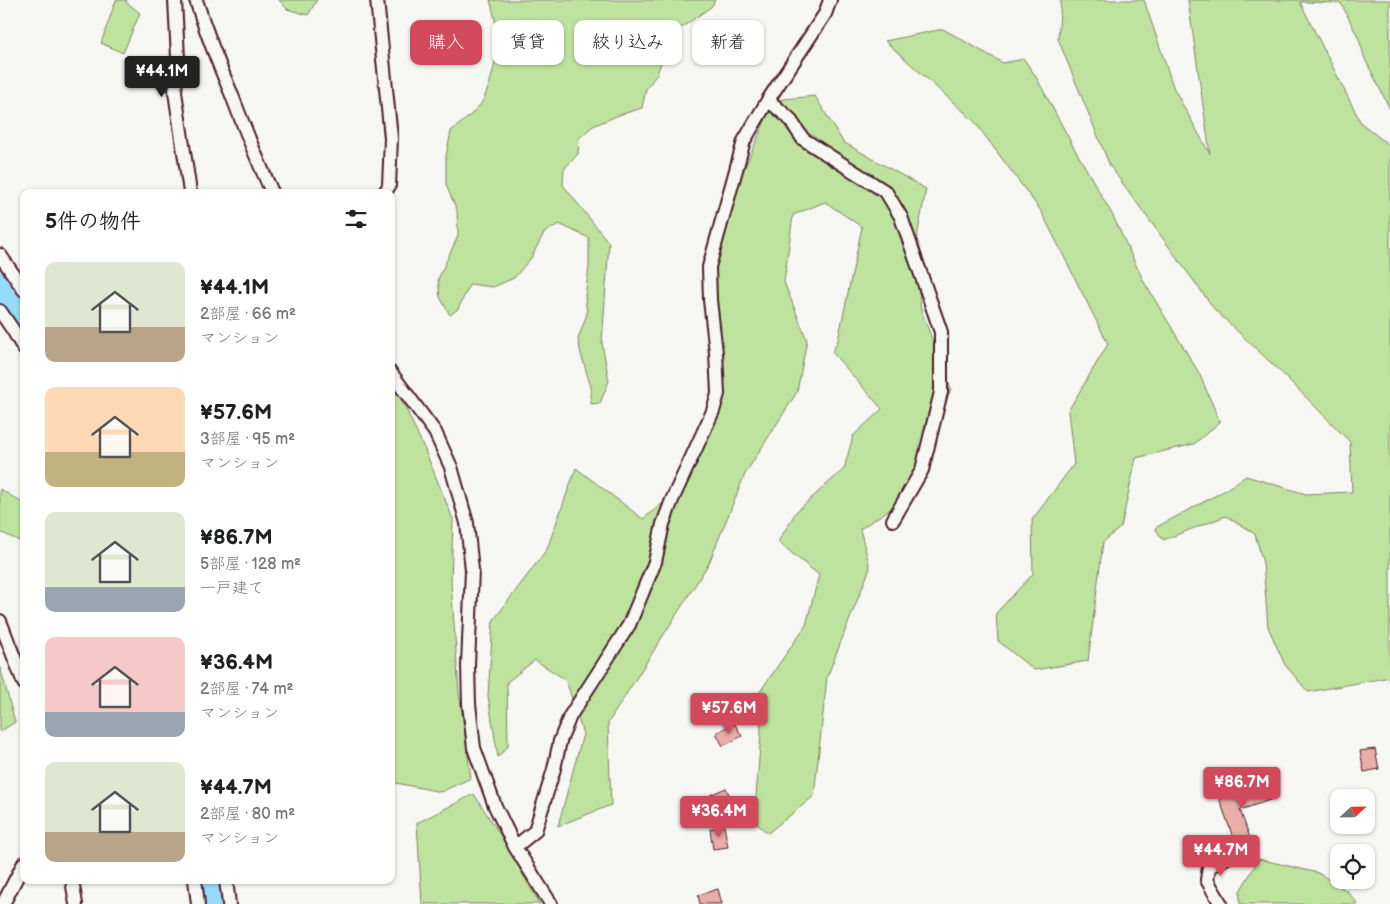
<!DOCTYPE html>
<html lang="ja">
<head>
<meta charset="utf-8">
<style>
  body { margin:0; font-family:"Balsamiq Sans","Klee One",sans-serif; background:#f2f2f2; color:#202124; height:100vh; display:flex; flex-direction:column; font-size:19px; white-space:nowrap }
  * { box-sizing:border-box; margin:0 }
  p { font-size:16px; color:#757577 }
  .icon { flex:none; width:28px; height:28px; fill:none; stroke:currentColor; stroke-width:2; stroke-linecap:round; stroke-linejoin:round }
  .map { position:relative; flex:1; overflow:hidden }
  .sheet { position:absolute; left:20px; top:189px; width:375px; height:695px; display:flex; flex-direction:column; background:#fff; border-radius:10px; box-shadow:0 1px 4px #0004 }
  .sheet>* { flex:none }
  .guide { position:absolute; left:410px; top:20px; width:475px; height:45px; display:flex; gap:10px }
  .needle { width:32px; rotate:68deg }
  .buttons { position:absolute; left:1330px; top:789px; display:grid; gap:10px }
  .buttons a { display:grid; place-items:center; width:45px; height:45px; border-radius:10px; background:#fff; box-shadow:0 1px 4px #0004; font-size:25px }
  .price { position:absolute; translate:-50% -42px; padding:0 11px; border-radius:5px; background:#d1495b; color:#fff; font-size:16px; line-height:32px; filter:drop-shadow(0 1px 2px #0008) }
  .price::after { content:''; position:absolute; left:50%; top:30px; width:15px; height:11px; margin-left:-8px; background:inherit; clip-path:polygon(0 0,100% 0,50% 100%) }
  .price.on { background:#222; color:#fff }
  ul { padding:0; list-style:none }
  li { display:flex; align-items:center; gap:15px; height:125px; padding:0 25px }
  li span { display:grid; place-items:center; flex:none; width:140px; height:100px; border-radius:10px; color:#555 }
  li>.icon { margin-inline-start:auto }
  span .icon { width:60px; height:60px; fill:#fffc; stroke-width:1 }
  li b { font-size:21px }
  h2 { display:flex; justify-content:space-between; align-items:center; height:60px; padding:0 25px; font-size:21px }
  .tag { padding:0 18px; border-radius:10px; background:#fff; box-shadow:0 1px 4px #0004; font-size:18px; line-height:45px }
  .tag.on { background:#d1495b; color:#fff }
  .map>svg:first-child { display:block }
  .green { fill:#bde39e; stroke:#848164 }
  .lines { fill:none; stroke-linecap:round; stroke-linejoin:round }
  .river { stroke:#98dafa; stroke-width:24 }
  .building { fill:#e9aea7; stroke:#4a1f2b }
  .minor-casing { stroke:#4a1f2b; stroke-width:16 }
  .minor { stroke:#f6f6f2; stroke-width:12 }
</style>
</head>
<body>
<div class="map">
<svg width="1390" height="904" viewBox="0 0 1390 904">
  <rect width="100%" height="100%" fill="#f6f6f2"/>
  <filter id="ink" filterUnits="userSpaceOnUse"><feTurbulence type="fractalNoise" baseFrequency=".02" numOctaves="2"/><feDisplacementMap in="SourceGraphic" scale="10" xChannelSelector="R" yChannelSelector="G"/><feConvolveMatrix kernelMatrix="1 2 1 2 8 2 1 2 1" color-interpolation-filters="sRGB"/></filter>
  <g filter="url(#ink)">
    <path class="green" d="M 116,0 L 127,0 L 126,2 L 140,13 L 123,53 L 101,43 Z
      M 279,0 L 317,0 L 308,15 L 287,9 Z
      M 490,0 L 715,0 L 712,6 L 677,31 L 665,51 L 657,74 L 646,89 L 642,108 L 619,115 L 593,126 L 579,138 L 578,154 L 564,169 L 563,185 L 609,243 L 602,343 L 609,381 L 600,403 L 591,404 L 591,387 L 581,354 L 578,339 L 587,314 L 585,296 L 589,267 L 589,238 L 559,224 L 544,233 L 531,258 L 514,278 L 493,287 L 470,284 L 458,309 L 450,315 L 440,297 L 438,279 L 458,236 L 457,210 L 446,185 L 446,156 L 451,131 C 461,123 472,115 480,105 C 488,95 498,55 498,42 C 497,28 494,14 490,0 Z
      M 1061,0 L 1144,0 L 1174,89 L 1210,154 L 1188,0 L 1390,0 L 1390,109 L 1365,59 L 1359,39 L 1341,3 L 1300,2 L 1361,123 L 1390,146 L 1390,677 L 1308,692 L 1285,665 L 1268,627 L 1263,563 L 1255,534 L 1226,516 L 1163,540 L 1155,528 L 1222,492 L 1246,476 L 1306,494 L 1352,492 L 1350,442 L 1286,377 L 1215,310 L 1110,166 L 1058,39 Z
      M 943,29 L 1003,63 L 1024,59 L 1036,77 L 1073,146 L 1112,214 L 1144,282 L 1199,373 L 1220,422 L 1194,444 L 1136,458 L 1121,527 L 1103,542 L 1088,661 L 1034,670 L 998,641 L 996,613 L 1033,574 L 1032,520 L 1074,464 L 1068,411 L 1108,344 L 1041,211 L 974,121 L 885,41 Z
      M 815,96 L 843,142 L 926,189 L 914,253 L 921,310 L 951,389 L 901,502 L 860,529 L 870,568 L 827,677 L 814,796 L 768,833 L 754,822 L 761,734 L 759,693 L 806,625 L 819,575 L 778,542 L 796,512 L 844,469 L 853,436 L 882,409 L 832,352 L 838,340 L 862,227 L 825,202 L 793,215 L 784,282 L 807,340 L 797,392 L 745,474 L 709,563 L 608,723 L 611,805 L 558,826 L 583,734 L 566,680 L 535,660 L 507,682 L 508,746 L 498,757 L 488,696 L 493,621 L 547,549 L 576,468 L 643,519 L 673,495 L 723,399 L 712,268 L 742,174 L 774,100 Z
      M 391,389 L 399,394 L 424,448 L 453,519 L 451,583 L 459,692 L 471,778 L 441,792 L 391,782 Z
      M 0,489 L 24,504 L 24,543 L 0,532 Z
      M 0,667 L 15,722 L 0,732 Z
      M 474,794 L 502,838 L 540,904 L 422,904 L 417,823 Z
      M 1259,859 L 1318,873 L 1347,891 L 1358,904 L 1240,904 L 1240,891 Z"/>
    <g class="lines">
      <path class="river" d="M 0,283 L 24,318
        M 209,880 L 212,904"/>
    </g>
    <path class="building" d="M 734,723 L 742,736 L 723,746 L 716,733 Z
      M 1375,749 L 1379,769 L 1364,772 L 1360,751 Z
      M 1269,785 L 1273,799 L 1240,810 L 1250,838 L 1235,843 L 1218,795 L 1232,790 L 1234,795 Z
      M 726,788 L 732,801 L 715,808 L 710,795 Z
      M 724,826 L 728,847 L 713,849 L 710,829 Z
      M 718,889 L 722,904 L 700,904 L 698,895 Z"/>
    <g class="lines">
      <g class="minor-casing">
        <path id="minor" d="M 175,0 L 178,58 L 175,92 L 190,192
          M 196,0 C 206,32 218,63 231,93 C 244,127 257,160 272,192
          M 377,0 L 391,138 L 389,186 L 385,192
          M 768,100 L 789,118 L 803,139 L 886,192 L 901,217 L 941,332 L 941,392 L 922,470 L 893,520
          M 0,255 L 24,290
          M 0,311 L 13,330 L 24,349
          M 391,373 L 435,432 L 451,467 L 467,523 L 472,570 L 468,665 L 469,704 L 474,748 L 495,806 L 515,847 L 551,904
          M 0,621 L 24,683
          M 515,847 L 535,831 L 554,769 L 560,741 L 570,716 L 629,625 L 655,562 L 663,524 L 672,500 L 713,411 L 718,394 L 716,353 L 710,300 L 709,267 L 744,141 L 768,100 L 825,14 L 830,0
          M 72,880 L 76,904
          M 195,880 L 198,904
          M 226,880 L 229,904
          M 3,904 L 24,863
          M 1221,904 L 1207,880 L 1209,867 L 1234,853"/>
      </g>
      <use href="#minor" class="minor"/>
    </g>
  </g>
</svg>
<div class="buttons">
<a><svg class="needle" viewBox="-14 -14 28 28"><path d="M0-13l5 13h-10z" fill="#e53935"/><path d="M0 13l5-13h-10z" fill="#757577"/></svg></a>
<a><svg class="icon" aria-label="locate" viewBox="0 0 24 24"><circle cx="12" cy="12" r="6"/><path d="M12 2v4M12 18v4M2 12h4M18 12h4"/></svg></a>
</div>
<b class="price on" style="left:162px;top:98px">¥44.1M</b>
<b class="price" style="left:729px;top:735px">¥57.6M</b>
<b class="price" style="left:1242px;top:809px">¥86.7M</b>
<b class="price" style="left:719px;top:838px">¥36.4M</b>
<b class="price" style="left:1221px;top:877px">¥44.7M</b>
<div class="guide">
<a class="tag on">購入</a>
<a class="tag">賃貸</a>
<a class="tag">絞り込み</a>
<a class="tag">新着</a>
</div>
<section class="sheet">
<h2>5件の物件<svg class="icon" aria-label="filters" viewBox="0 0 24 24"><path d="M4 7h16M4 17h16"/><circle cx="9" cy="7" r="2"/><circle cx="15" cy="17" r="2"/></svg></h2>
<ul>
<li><span style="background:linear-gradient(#dfe7d0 65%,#b9a48a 0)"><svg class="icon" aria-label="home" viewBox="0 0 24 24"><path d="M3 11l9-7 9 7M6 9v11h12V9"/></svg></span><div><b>¥44.1M</b><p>2部屋 · 66 m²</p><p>マンション</p></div></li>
<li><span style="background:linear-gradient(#ffd9b3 65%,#c2b280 0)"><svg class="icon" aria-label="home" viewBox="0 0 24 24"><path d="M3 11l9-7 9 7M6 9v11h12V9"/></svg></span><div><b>¥57.6M</b><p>3部屋 · 95 m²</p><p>マンション</p></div></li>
<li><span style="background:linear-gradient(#dfe7d0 75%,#9aa5b1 0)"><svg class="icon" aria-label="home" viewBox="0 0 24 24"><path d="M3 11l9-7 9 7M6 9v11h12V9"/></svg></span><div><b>¥86.7M</b><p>5部屋 · 128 m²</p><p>一戸建て</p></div></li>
<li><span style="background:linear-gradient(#f6c9c9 75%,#9aa5b1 0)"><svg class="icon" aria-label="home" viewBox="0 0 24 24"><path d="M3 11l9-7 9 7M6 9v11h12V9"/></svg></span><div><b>¥36.4M</b><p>2部屋 · 74 m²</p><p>マンション</p></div></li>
<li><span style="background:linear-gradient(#dfe7d0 70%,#b9a48a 0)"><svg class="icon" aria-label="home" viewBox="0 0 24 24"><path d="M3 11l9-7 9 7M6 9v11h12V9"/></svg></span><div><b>¥44.7M</b><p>2部屋 · 80 m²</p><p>マンション</p></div></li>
</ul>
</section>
</div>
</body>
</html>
